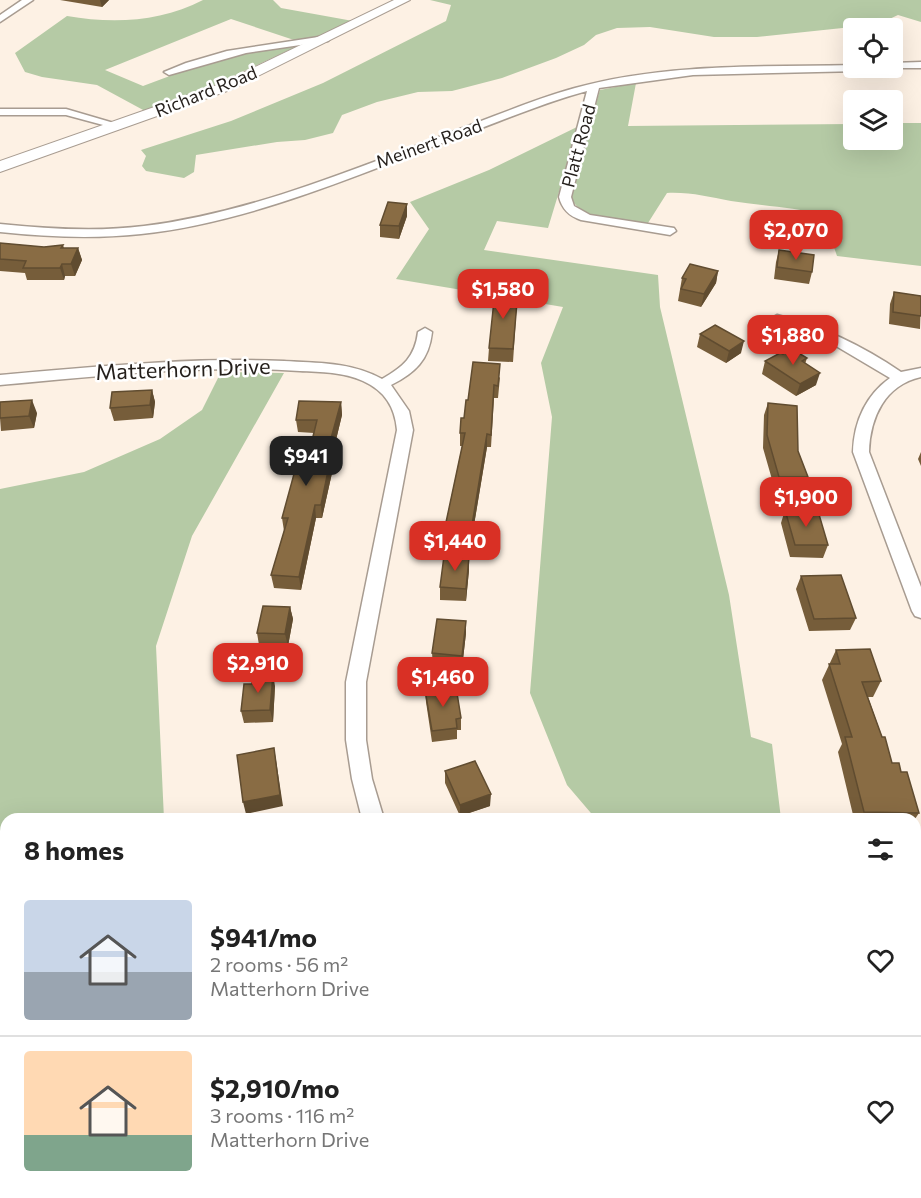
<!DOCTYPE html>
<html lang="en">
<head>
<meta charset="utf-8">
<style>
  body { margin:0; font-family:Commissioner,sans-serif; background:#f6f6f6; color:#222; height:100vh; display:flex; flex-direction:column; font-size:22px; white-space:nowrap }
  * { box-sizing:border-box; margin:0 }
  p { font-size:20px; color:#767676 }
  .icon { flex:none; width:33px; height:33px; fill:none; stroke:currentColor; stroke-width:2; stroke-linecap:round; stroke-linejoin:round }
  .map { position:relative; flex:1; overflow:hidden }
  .panel { position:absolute; left:0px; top:813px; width:921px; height:386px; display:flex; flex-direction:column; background:#fff; border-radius:18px 18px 0 0; box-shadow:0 6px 24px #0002 }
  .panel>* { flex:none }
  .buttons { position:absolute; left:843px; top:18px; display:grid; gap:12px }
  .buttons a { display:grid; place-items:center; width:60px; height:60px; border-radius:6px; background:#fff; box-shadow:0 6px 24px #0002; font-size:30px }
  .price { position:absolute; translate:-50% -51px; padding:0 14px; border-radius:12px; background:#d93025; color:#fff; font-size:20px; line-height:39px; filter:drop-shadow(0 2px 3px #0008) }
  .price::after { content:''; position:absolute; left:50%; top:36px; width:18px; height:14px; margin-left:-9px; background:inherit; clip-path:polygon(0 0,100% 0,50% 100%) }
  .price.selected { background:#222; color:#fff }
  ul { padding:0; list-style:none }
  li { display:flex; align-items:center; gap:18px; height:150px; padding:0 24px }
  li+li { border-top:2px solid #e0e0e0 }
  li span { display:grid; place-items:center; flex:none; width:168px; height:120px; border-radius:6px; color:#555 }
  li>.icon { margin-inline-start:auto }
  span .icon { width:72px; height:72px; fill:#fffc; stroke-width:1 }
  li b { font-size:26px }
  h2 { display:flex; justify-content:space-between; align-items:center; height:72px; padding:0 24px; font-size:26px }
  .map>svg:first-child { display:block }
  .green { fill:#b5caa5 }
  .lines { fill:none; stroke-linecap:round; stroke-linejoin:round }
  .street-casing { stroke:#a89c91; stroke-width:3 }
  .secondary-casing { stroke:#a89c91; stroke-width:2 }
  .street { fill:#fff; fill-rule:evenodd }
  .secondary { fill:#fff; fill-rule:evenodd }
  .wall { fill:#765d3a }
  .shaded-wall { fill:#604c30 }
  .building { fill:#896c44; stroke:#604c30; stroke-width:1.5 }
  .labels { text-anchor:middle; stroke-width:5; stroke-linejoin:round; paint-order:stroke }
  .far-street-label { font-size:18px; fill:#241f1b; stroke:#fff }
  .street-label { font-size:22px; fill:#241f1b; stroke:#fff }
</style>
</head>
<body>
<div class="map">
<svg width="921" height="1198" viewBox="0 0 921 1198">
  <rect width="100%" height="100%" fill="#fdf1e4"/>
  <path class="green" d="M 203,0 L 273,0 L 281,8 L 353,21 L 324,36 L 294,40 L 231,19 L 105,70 L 143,86 L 226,55 L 300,45 L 212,86 L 145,111 L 97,85 L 42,77 L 25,72 L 15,53 L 67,16 C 113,24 161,22 203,0 Z
    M 430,0 L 921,0 L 921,22 L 898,15 L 883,22 L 852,27 L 757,37 L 714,37 L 650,27 L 617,28 L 596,35 L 584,45 L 556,58 L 502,78 L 452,91 L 418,92 L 377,102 L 342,115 L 333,133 L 305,140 L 277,142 L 196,155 L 194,172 L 184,178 L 146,171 L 142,166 L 146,156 L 141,150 L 231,121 L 323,83 L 446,21 L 451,5 Z
    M 636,83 L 628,126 L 853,124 L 854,140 L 892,140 L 893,123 L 921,123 L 921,266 L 837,256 L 823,215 C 793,207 762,206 731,201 C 708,197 691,192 667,193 L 648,223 C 621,219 580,222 568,194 L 600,90 Z
    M 579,126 L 548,228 L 497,221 L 484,250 L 658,275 L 660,307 L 729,595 L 751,737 L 772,744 L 781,819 L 596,819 L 567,785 L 530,693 L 552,417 L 541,363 L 563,307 L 396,279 L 429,229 L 410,202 L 489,170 Z
    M 221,372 L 284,373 L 192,536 L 156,646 L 164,819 L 6,819 L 6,1192 L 459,1192 L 466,1198 L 0,1198 L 0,489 L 84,472 L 160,439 L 202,410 Z"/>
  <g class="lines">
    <g class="street-casing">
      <path id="street" d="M 22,0 L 33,0 L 0,22 L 0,15 Z
        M 325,36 L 330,39 L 328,41 L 246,53 L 169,75 L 164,72 L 186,63 L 227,51 Z
        M 921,62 L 921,68 L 888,68 L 892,68 L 892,63 Z
        M 854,65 L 854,68 L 866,68 L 861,71 L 693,75 L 599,88 L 571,197 L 574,206 L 590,215 L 674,228 L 676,231 L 670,235 L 581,220 C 569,216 562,209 559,197 L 587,91 C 545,102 504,120 463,135 C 359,174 252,222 141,234 C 94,239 47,237 0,232 L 0,224 C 48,229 97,232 144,226 C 256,212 364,165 468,126 C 503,113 538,98 575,88 C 665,63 761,67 854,65 Z
        M 0,109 L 66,109 L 124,126 L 118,129 L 66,115 L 0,115 Z
        M 777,315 C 822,326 863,346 901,372 L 921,368 L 921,377 C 885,385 870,417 869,452 L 921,587 L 921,618 L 915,616 L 912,611 L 853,452 C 854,423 865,396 890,378 L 836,346 L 772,322 L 770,319 Z
        M 425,328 L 432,332 C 429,360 415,373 391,385 L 409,411 L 413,430 L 366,682 L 366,740 L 372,779 L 384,819 L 362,819 L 352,779 L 346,740 L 346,682 L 397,430 C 395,407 385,391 363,381 C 344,372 321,372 300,371 C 200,364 100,376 0,385 L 0,375 C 94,367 189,357 284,361 C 317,363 352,362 382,379 C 403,367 415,357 418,332 Z
        M 799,1192 L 834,1192 L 836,1198 L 801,1198 Z"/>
    </g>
    <g class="secondary-casing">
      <path id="secondary" d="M 394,0 L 410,0 L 230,90 L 0,172 L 0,161 L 220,84 Z"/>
    </g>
    <use href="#street" class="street"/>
    <use href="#secondary" class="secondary"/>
  </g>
  <path class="wall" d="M 60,0 L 109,0 L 102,7 Z
    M 407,204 L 407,216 L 399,239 L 380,237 L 380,225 Z
    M 0,243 L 44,247 L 63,245 L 64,248 L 78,248 L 82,260 L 75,276 L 65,276 L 64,280 L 27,280 L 25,273 L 0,271 Z
    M 779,250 L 812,272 L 809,284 L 774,279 L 776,262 Z
    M 718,271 L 716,283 L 701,307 L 678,301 L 682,278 Z
    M 894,292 L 921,296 L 920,329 L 889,324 L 890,304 Z
    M 517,302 L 513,362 L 488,361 L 489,348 Z
    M 700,334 L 741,353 L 726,363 L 697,347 Z
    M 783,354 L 807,358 L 805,364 L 816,385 L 796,396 L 762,374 L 765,361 Z
    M 500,377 L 498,398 L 494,398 L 491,447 L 487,447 L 471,543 L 445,540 L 445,527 L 462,446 L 460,446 L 460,433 L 468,400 Z
    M 152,390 L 155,402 L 153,418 L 114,421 L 110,408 Z
    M 341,402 L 342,415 L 335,444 L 336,455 L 322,518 L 316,518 L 301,590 L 274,588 L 271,575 L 284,531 L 282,518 L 309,453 L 314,433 L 298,432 L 296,420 Z
    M 768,403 L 798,451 L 808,477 L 804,490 L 775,490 L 763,448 L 764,415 Z
    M 37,413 L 34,428 L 1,431 L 0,418 Z
    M 921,452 L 921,466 L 918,459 Z
    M 785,510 L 828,545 L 823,558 L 790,557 L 781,523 Z
    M 469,557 L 469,570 L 466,601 L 440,600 L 440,587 Z
    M 801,576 L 856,618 L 850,630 L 809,631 L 796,589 Z
    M 290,607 L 293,619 L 288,646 L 259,645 L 257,633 Z
    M 466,633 L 462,668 L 433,666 L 432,653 Z
    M 836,650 L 881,681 L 873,697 L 868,697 L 882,737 L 892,763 L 919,813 L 915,819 L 854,819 L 838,752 L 842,744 L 822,680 Z
    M 275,686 L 273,722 L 244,723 L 241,711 Z
    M 425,690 L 461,718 L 461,730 L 457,730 L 457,739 L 432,742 L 426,702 Z
    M 445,771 L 490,806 L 460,816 L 445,783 Z
    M 915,986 L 921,987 L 921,1057 L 915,1063 Z"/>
  <path class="shaded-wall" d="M 100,0 L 109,0 L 102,7 Z
    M 407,204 L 407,216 L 399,239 L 399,226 Z
    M 78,248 L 82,260 L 75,276 L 71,264 Z
    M 62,264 L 65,276 L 64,280 L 60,268 Z
    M 718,271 L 716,283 L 701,307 L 704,294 Z
    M 744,341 L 741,353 L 726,363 L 729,351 Z
    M 820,373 L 816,385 L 796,396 L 800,384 Z
    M 152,390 L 155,402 L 153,418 L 150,405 Z
    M 32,400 L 37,413 L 34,428 L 29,416 Z
    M 341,402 L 342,415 L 335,444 L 336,455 L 322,518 L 321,505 L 330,442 Z
    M 487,434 L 487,447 L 471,543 L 471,531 Z
    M 315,505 L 316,518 L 301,590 L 299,577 Z
    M 469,557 L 469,570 L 466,601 L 466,589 Z
    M 290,607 L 293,619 L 288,646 L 285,634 Z
    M 466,621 L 466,633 L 462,668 L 462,656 Z
    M 273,674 L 275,686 L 273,722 L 270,710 Z
    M 274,748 L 276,760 L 283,806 L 246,814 L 243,802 Z
    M 491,794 L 490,806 L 460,816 L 460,805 Z"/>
  <path class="building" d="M 388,202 L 407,204 L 399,226 L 380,225 Z
    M 0,243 L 44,247 L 63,245 L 61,248 L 78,248 L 71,264 L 62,264 L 60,268 L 23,268 L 26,261 L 0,259 Z
    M 779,250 L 814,255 L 812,272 L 777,267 Z
    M 690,264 L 718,271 L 704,294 L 681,289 L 686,279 L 682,278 Z
    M 508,288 L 517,302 L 513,349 L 489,348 L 495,291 Z
    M 894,292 L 921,296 L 921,316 L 893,312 Z
    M 715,325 L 744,341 L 729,351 L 700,334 Z
    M 792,349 L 807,358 L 802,361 L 820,373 L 800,384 L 765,361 L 780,353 L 783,354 Z
    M 473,362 L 500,364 L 498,386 L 494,385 L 491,435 L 487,434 L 471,531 L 445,527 L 465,433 L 460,433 L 461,418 L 464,418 L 466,400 L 468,400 Z
    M 152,390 L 150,405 L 110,408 L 112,392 Z
    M 32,400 L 29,416 L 0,418 L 0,402 Z
    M 299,401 L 341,402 L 330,442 L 334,442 L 321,505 L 315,505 L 299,577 L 271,575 L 288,518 L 282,518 L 300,452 L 309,453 L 317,420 L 296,420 Z
    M 768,403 L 797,406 L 798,451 L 808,477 L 779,477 L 767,435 Z
    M 785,510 L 818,511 L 828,545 L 795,545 Z
    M 444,556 L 469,557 L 466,589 L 440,587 Z
    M 841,575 L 856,618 L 814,619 L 801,576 Z
    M 263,606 L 290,607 L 285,634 L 257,633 Z
    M 437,619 L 466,621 L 462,656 L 432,653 Z
    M 870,649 L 881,681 L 862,682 L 882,737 L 885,737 L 892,763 L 899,763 L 901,772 L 907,772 L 919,813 L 864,812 L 845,737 L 852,737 L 829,664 L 840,664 L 836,650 Z
    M 273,674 L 270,710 L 241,711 L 244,684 L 252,684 L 252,675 Z
    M 456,687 L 461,718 L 456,719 L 457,728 L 432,731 L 425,690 Z
    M 274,748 L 280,795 L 243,802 L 237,755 Z
    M 475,761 L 491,794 L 460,805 L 445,771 Z
    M 915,986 L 921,987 L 921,1052 L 915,1051 Z
    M 543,1192 L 612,1192 L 619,1197 L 618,1198 L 540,1198 Z"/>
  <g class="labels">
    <g class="far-street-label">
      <text transform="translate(206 92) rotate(-22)" y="6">Richard Road</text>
      <text transform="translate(429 144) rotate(-20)" y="6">Meinert Road</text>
      <text transform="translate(579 146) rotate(-75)" y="6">Platt Road</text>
    </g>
    <g class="street-label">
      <text transform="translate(183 369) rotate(-2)" y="8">Matterhorn Drive</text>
    </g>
  </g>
</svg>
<div class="buttons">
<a><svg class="icon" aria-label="locate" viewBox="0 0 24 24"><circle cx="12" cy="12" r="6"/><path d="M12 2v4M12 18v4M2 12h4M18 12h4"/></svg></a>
<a><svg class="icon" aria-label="layers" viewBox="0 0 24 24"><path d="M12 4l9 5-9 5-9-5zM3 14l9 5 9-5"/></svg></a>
</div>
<b class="price" style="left:796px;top:261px">$2,070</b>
<b class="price" style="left:503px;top:320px">$1,580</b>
<b class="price" style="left:793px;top:366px">$1,880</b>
<b class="price selected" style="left:306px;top:487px">$941</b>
<b class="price" style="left:806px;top:528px">$1,900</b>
<b class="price" style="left:455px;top:572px">$1,440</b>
<b class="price" style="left:258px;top:694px">$2,910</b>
<b class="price" style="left:443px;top:708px">$1,460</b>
<section class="panel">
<h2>8 homes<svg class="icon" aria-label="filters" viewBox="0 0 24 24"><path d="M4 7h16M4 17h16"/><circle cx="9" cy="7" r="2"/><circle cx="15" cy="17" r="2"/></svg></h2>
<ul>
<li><span style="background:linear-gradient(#c9d6e8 60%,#9aa5b1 0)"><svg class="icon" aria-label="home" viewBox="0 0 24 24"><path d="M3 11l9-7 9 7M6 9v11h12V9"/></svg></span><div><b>$941/mo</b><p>2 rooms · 56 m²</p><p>Matterhorn Drive</p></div><svg class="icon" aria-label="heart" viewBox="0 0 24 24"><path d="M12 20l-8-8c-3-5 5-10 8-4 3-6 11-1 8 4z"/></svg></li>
<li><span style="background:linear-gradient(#ffd9b3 70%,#7fa58c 0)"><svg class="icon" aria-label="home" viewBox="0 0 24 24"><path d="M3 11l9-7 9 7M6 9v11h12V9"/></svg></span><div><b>$2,910/mo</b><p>3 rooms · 116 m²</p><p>Matterhorn Drive</p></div><svg class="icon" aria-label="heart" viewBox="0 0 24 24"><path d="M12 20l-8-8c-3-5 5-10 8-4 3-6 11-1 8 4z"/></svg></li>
</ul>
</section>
</div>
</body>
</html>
